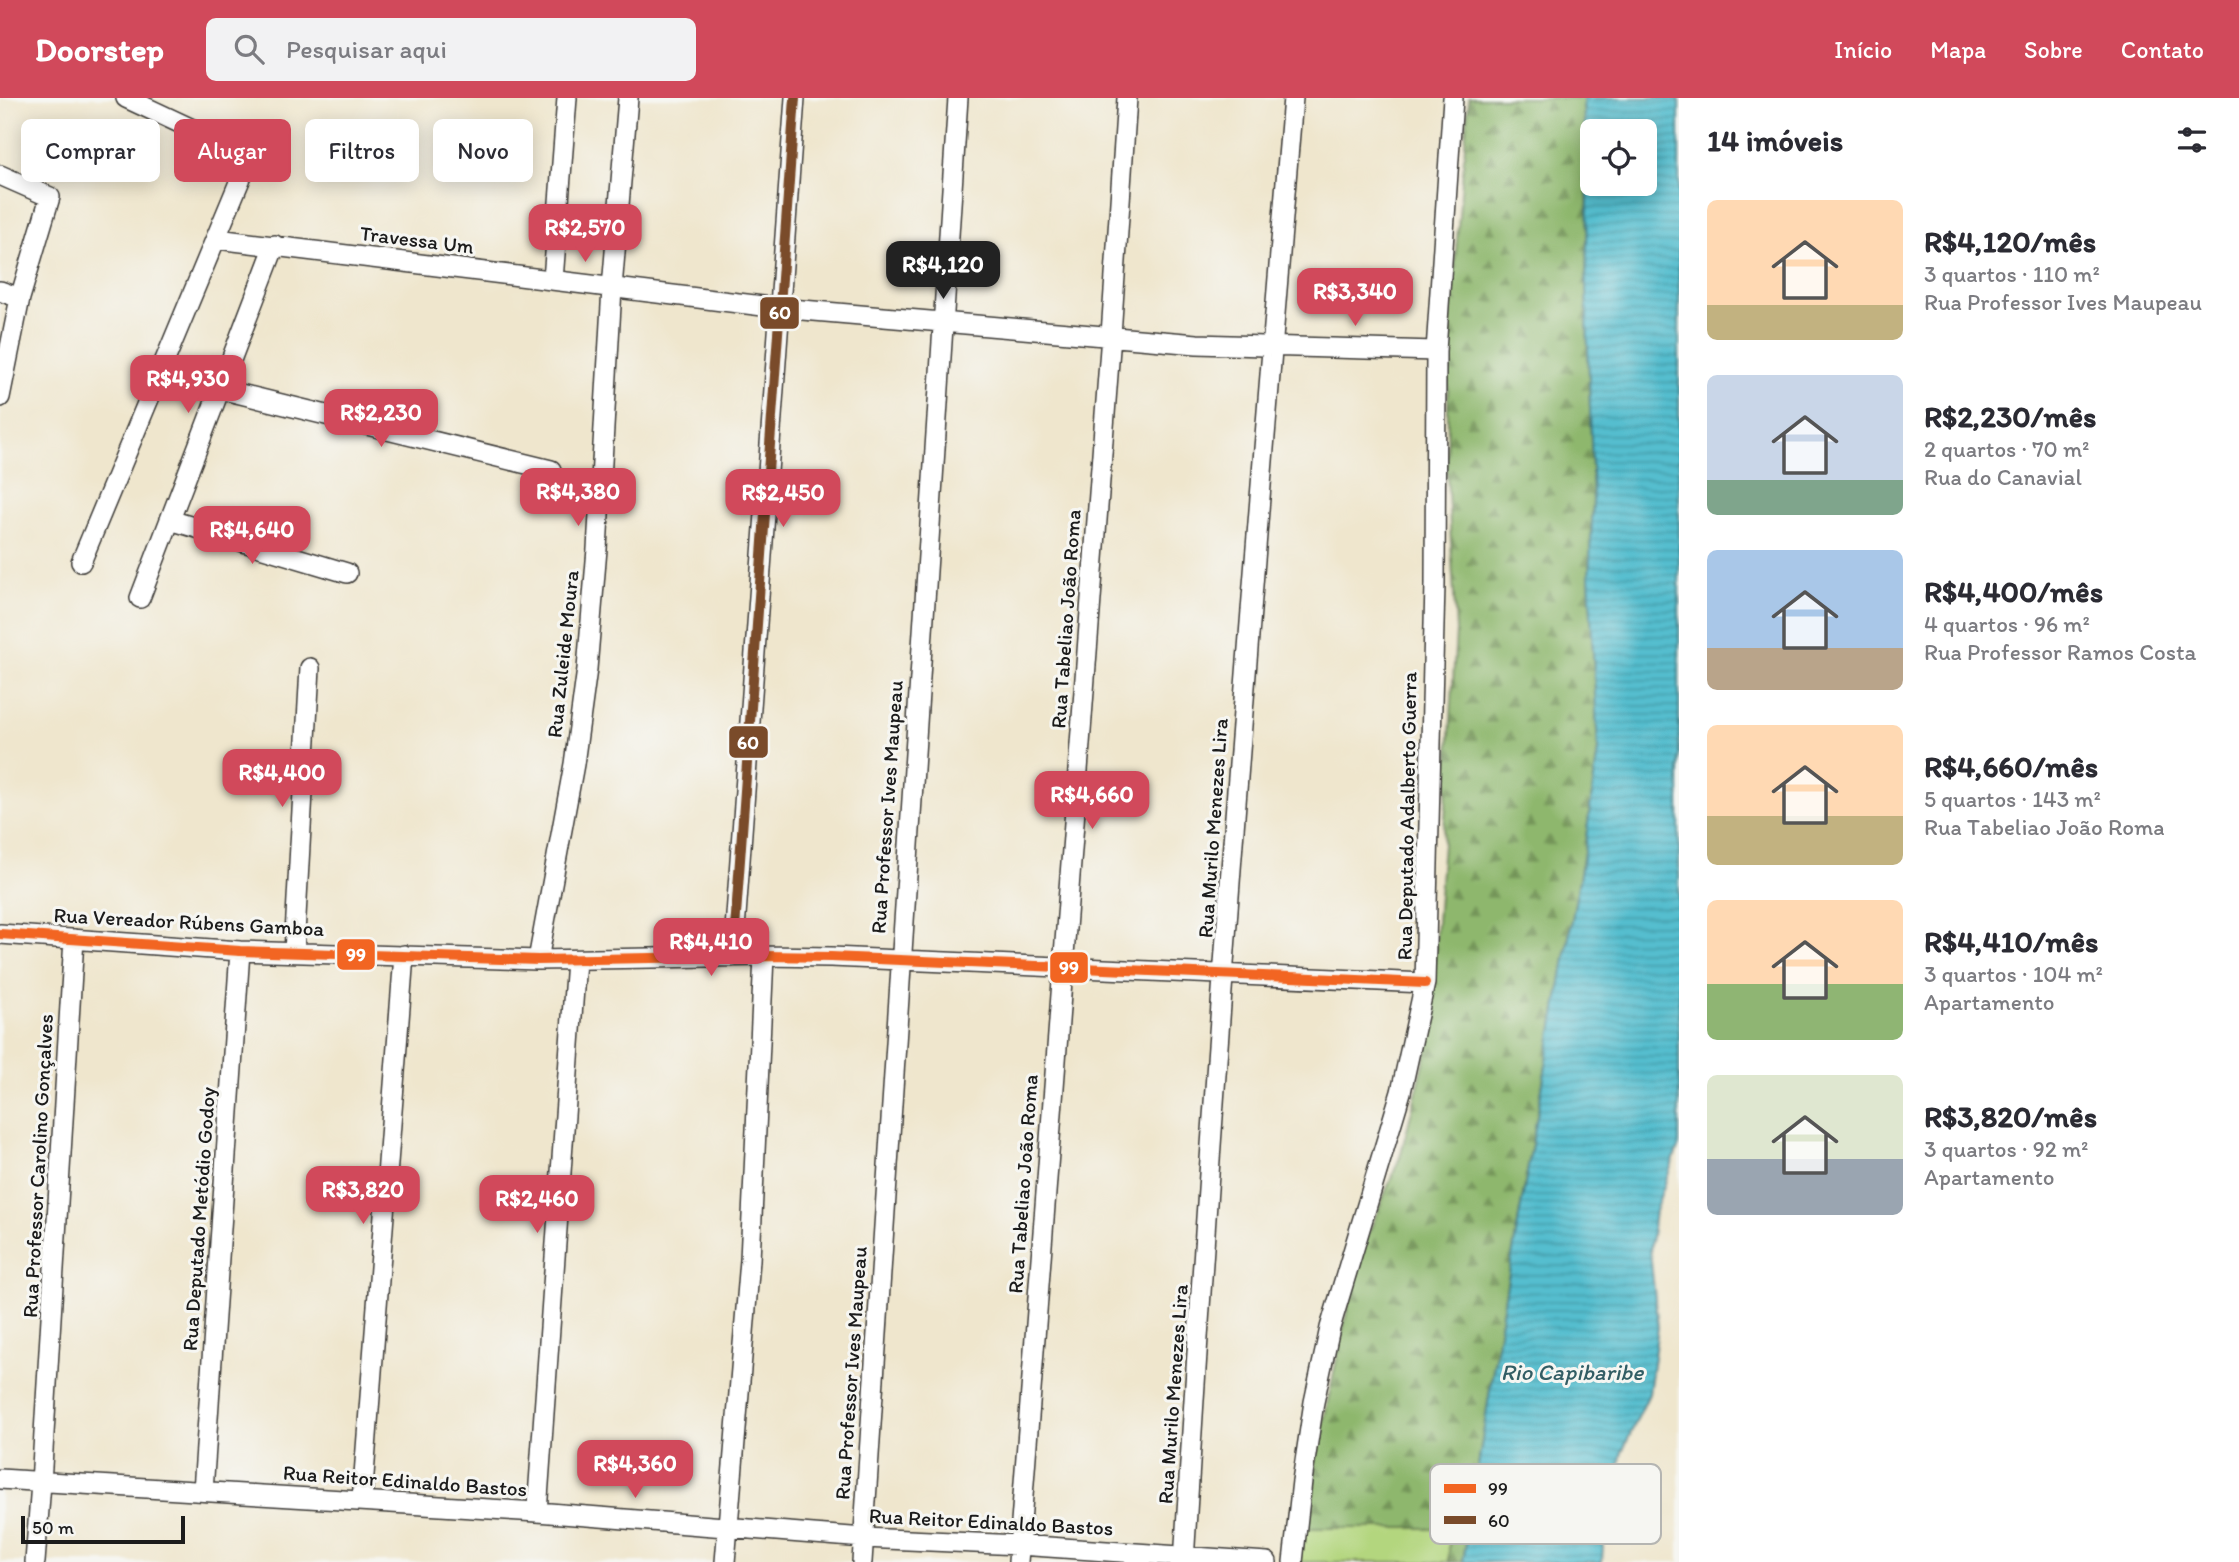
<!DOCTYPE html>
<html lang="pt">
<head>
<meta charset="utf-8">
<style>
  body { margin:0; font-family:Itim,sans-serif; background:#f2f2f3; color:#2b2b33; height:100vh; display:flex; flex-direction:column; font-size:26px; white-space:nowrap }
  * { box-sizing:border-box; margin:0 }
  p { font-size:23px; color:#7c7c81 }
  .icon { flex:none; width:38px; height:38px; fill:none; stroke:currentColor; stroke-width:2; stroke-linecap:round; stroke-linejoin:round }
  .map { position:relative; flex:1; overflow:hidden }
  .panel { display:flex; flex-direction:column; background:#fff; width:560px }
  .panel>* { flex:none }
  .banner { position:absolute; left:21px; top:21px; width:665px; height:63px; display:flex; gap:14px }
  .tools { position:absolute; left:1580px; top:21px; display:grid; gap:14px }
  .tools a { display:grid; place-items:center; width:77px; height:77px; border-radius:10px; background:#fff; box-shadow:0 4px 18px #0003; font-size:35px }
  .scale { position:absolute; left:21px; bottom:18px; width:164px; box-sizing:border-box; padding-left:7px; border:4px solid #1c1c1c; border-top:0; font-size:19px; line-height:24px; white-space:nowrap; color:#1c1c1c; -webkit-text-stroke:5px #f6f6f2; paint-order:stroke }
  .price { position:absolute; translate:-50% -60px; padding:0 16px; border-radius:14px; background:#d1495b; color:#fff; font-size:23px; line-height:46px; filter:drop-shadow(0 2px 4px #0008) }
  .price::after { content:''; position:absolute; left:50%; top:42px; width:21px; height:16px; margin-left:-10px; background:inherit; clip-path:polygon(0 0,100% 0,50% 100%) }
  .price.current { background:#222; color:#fff }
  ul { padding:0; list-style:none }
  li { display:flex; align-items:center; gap:21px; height:175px; padding:0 28px }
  li span { display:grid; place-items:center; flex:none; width:196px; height:140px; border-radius:10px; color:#555 }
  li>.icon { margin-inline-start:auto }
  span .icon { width:84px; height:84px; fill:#fffc; stroke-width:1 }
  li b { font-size:30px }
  h2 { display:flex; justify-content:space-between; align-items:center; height:84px; padding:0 28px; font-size:30px }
  .pill { padding:0 24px; border-radius:10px; background:#fff; box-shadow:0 4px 18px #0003; font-size:24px; line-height:63px }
  .pill.current { background:#d1495b; color:#fff }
  header { display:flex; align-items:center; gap:42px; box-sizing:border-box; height:98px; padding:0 35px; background:#d1495b; color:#fff }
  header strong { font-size:33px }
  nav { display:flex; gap:38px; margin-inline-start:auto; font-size:24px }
  .search { width:490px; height:63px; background:#f2f2f3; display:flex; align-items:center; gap:18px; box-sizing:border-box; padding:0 24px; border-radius:10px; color:#7c7c81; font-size:26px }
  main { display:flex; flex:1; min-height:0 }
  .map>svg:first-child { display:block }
  .green { fill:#b3d67e; stroke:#68794d; stroke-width:2 }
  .forest { fill:url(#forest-firs); stroke:#556a44; stroke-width:2 }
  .water { fill:url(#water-rules); stroke:#386d76; stroke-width:2; fill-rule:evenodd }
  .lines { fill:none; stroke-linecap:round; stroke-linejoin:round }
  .minor-casing { stroke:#3c3a37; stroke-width:22 }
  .minor { stroke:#fff; stroke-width:19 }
  .bus-1-casing { stroke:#f6f6f2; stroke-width:16 }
  .bus-2-casing { stroke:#f6f6f2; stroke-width:16 }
  .bus-1 { stroke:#f26522; stroke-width:10 }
  .bus-2 { stroke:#7a4b2a; stroke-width:10 }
  .labels { text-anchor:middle; stroke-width:6; stroke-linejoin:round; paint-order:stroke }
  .street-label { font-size:21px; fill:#1c1c1c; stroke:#f6f6f2 }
  .water-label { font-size:23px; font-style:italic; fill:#325d64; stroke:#f6f6f2 }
  .key { fill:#f6f6f2; stroke:#b5b5b2; stroke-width:2 }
  .key-label { font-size:19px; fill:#1c1c1c }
  .line-badge { stroke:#f6f6f2; stroke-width:2.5 }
  .badge-label { font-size:19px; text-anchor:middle; font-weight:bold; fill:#fff }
</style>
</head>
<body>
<header>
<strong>Doorstep</strong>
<div class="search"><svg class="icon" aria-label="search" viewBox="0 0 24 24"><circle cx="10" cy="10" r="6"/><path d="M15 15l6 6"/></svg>Pesquisar aqui</div>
<nav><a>Início</a><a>Mapa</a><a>Sobre</a><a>Contato</a></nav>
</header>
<main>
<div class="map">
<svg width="1679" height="1464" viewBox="0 0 1679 1464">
  <defs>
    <pattern id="forest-firs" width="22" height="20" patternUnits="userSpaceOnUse" patternTransform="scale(1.75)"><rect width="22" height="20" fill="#8eb76d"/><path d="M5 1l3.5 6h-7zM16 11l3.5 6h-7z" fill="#739459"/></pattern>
    <pattern id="water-rules" width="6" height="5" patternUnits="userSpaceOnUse" patternTransform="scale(1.75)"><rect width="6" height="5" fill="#54becf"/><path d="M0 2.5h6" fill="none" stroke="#459aa7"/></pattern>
  </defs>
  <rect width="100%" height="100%" fill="#f6f6f2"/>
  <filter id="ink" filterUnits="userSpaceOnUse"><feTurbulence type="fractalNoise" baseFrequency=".0143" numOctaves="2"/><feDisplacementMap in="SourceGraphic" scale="14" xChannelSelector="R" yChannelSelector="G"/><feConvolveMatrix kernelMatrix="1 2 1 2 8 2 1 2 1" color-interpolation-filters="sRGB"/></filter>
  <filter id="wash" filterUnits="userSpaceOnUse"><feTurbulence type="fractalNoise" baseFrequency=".00686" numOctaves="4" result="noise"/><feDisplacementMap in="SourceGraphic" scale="28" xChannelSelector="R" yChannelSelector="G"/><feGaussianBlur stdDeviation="1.57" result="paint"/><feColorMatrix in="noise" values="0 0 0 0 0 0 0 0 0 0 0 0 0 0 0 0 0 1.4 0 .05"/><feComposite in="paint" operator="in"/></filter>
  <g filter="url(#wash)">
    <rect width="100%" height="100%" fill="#efe6cd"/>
    <path class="green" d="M 1297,1426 L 1450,1430 L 1449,1464 L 1296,1464 Z"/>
    <path class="forest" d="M 1469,0 L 1583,0 L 1588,111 L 1586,188 L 1593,403 L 1589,479 L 1598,652 L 1584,754 L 1502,1215 L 1463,1464 L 1449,1464 L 1449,1430 L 1301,1430 L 1358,1161 L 1400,1059 L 1427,953 L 1446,706 L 1456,532 L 1447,377 L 1449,234 Z"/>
    <path class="water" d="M 1583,0 L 1679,0 L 1679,1047 L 1655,1113 L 1650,1154 L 1658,1229 L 1649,1296 L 1622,1354 L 1604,1431 L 1602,1464 L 1463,1464 L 1502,1215 L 1584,754 L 1598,652 L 1589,479 L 1593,403 L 1586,188 L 1588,102 ZM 1592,33 L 1645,33 L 1645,86 L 1592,86 Z"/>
  </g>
  <g filter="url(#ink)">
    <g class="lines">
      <g class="minor-casing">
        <path id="minor" d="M 0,77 L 50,99 L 20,200 L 0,299
          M 217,141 L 779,210 L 1197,246 L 1436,253
          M 553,182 L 567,0
          M 0,193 L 20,200
          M 220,291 L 551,372
          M 170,422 L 347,475
          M 81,464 L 250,58 L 126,0
          M 140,500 L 275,147
          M 0,836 L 240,853 L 538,862 L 764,858 L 831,859 L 1425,885
          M 294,854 L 310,570
          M 733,859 L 795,0
          M 538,862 L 574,666 L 587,571 L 597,451 L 612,190 L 628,0
          M 0,1381 L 537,1414 L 864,1440 L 1019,1447 L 1267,1464
          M 203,1393 L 240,853
          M 362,1403 L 404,857
          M 537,1414 L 576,862
          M 35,1464 L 41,1385 L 74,841
          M 725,1464 L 750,1162 L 764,858
          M 862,1464 L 958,0
          M 1018,1464 L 1111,237 L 1127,0
          M 1184,1464 C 1213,976 1252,487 1293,0
          M 1293,1464 L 1302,1383 L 1314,1304 L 1330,1230 L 1401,994 L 1425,885 L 1435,486 L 1436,253 L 1453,0"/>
      </g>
      <use href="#minor" class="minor"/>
      <g class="bus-1-casing">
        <path id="bus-1" d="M 0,836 L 240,853 L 538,862 L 764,858 L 831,859 L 1425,885"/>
      </g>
      <g class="bus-2-casing">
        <path id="bus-2" d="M 733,859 L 795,0"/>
      </g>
      <use href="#bus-1" class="bus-1"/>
      <use href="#bus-2" class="bus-2"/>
    </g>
  </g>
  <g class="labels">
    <g class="street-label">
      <text transform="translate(417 142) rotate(7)" y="7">Travessa Um</text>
      <text transform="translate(1066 521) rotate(-86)" y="7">Rua Tabeliao João Roma</text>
      <text transform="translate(563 556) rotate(-84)" y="7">Rua Zuleide Moura</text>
      <text transform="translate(887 709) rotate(-86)" y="7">Rua Professor Ives Maupeau</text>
      <text transform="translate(1407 718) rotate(-89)" y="7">Rua Deputado Adalberto Guerra</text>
      <text transform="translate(1213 730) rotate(-86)" y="7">Rua Murilo Menezes Lira</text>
      <text transform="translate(189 824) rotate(3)" y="7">Rua Vereador Rúbens Gamboa</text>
      <text transform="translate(38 1068) rotate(-87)" y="7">Rua Professor Carolino Gonçalves</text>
      <text transform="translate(1023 1086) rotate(-86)" y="7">Rua Tabeliao João Roma</text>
      <text transform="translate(199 1121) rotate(-86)" y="7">Rua Deputado Metódio Godoy</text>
      <text transform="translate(851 1275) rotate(-86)" y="7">Rua Professor Ives Maupeau</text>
      <text transform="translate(1173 1296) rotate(-86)" y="7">Rua Murilo Menezes Lira</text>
      <text transform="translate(405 1383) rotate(4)" y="7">Rua Reitor Edinaldo Bastos</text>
      <text transform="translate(991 1424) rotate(3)" y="7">Rua Reitor Edinaldo Bastos</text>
    </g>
    <g class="water-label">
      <text x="1572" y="1282">Rio Capibaribe</text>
    </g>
  </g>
  <rect x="1430" y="1366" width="231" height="80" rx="10" class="key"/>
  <rect x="1444" y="1386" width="32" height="9" fill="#f26522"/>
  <rect x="1444" y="1418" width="32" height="8" fill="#7a4b2a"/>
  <g class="key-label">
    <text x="1488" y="1397">99</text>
    <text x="1488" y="1429">60</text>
  </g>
  <g class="line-badge">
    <rect x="759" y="198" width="41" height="34" rx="7" fill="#7a4b2a"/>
    <rect x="728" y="627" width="41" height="34" rx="7" fill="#7a4b2a"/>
    <rect x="336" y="840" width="40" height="33" rx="7" fill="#f26522"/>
    <rect x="1049" y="853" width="40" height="33" rx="7" fill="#f26522"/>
  </g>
  <g class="badge-label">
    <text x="780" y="221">60</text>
    <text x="748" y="651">60</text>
    <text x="356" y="863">99</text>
    <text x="1069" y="876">99</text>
  </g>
</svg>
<div class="tools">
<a><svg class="icon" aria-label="locate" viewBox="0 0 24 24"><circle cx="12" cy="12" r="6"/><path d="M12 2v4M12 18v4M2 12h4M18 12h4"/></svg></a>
</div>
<div class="scale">50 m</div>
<b class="price" style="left:585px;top:166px">R$2,570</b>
<b class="price current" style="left:943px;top:203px">R$4,120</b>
<b class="price" style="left:1355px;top:230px">R$3,340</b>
<b class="price" style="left:188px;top:317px">R$4,930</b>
<b class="price" style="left:381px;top:351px">R$2,230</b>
<b class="price" style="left:578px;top:430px">R$4,380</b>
<b class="price" style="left:783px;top:431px">R$2,450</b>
<b class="price" style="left:252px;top:468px">R$4,640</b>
<b class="price" style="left:282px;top:711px">R$4,400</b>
<b class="price" style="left:1092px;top:733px">R$4,660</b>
<b class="price" style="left:711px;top:880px">R$4,410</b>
<b class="price" style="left:363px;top:1128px">R$3,820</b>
<b class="price" style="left:537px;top:1137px">R$2,460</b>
<b class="price" style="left:635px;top:1402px">R$4,360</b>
<div class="banner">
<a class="pill">Comprar</a>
<a class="pill current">Alugar</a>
<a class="pill">Filtros</a>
<a class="pill">Novo</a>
</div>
</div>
<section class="panel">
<h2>14 imóveis<svg class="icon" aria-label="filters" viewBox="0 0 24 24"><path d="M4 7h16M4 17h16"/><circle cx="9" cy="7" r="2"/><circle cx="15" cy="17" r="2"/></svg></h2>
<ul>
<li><span style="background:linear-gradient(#ffd9b3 75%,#c2b280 0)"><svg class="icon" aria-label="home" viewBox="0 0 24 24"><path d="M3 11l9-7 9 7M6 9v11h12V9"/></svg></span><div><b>R$4,120/mês</b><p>3 quartos · 110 m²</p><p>Rua Professor Ives Maupeau</p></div></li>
<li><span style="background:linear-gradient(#c9d6e8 75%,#7fa58c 0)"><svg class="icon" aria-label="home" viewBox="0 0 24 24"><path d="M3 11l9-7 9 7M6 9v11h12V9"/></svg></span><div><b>R$2,230/mês</b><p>2 quartos · 70 m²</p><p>Rua do Canavial</p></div></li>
<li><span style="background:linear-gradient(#a9c7e8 70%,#b9a48a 0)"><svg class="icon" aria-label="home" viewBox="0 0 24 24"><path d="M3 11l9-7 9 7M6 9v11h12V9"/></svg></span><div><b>R$4,400/mês</b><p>4 quartos · 96 m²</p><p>Rua Professor Ramos Costa</p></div></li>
<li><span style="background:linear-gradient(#ffd9b3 65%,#c2b280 0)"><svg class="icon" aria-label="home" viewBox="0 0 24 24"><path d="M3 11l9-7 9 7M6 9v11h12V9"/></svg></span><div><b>R$4,660/mês</b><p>5 quartos · 143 m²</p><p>Rua Tabeliao João Roma</p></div></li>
<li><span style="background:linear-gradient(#ffd9b3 60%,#8fb573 0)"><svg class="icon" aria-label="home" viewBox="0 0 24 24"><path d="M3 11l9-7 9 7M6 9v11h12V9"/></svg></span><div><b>R$4,410/mês</b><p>3 quartos · 104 m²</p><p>Apartamento</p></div></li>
<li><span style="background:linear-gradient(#dfe7d0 60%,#9aa5b1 0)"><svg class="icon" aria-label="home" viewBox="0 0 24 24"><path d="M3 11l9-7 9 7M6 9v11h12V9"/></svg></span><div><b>R$3,820/mês</b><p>3 quartos · 92 m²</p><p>Apartamento</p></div></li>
</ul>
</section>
</main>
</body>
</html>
